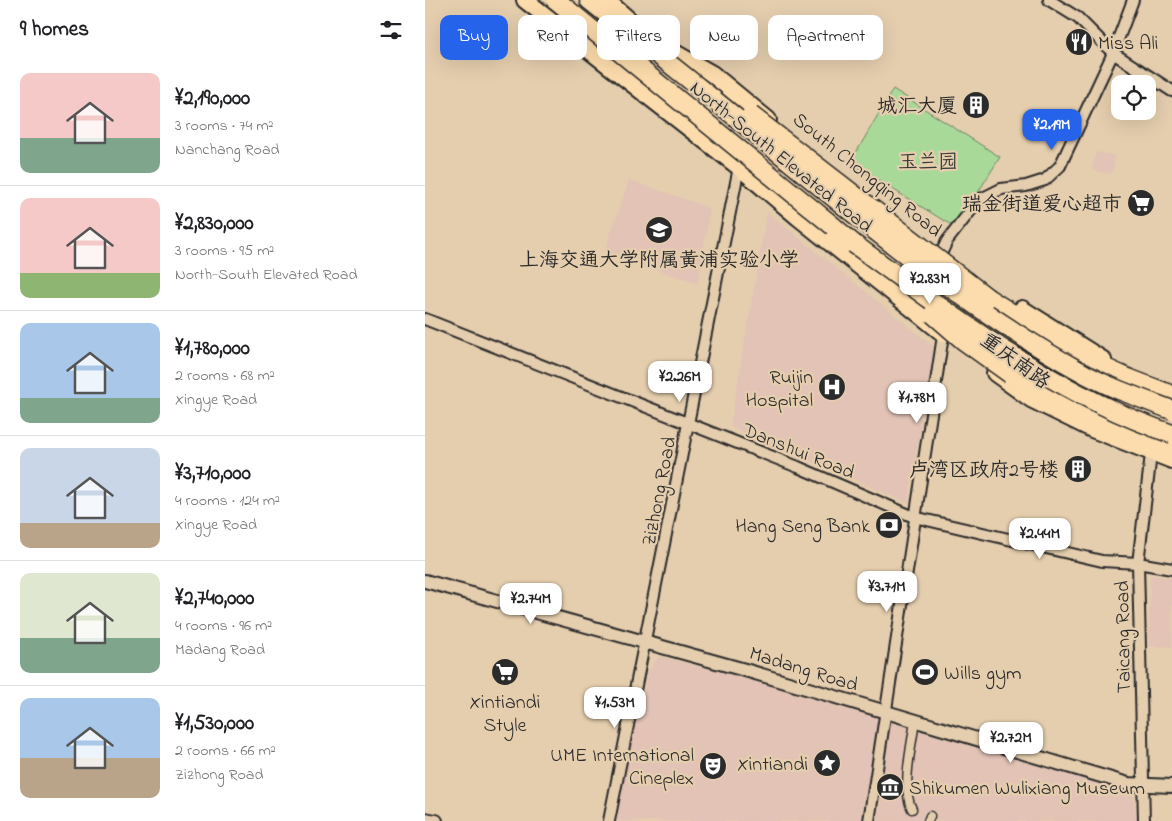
<!DOCTYPE html>
<html lang="en">
<head>
<meta charset="utf-8">
<style>
  body { margin:0; font-family:"Indie Flower","LXGW WenKai TC",sans-serif; background:#f6f6f6; color:#202124; height:100vh; display:flex; flex-direction:column; font-size:19px; white-space:nowrap }
  * { box-sizing:border-box; margin:0 }
  p { font-size:16px; color:#757577 }
  .icon { flex:none; width:28px; height:28px; fill:none; stroke:currentColor; stroke-width:2; stroke-linecap:round; stroke-linejoin:round }
  .map { position:relative; flex:1; overflow:hidden }
  .details { display:flex; flex-direction:column; background:#fff; width:425px }
  .details>* { flex:none }
  .banner { position:absolute; left:15px; top:15px; width:475px; height:45px; display:flex; gap:10px }
  .tools { position:absolute; left:686px; top:75px; display:grid; gap:10px }
  .tools a { display:grid; place-items:center; width:45px; height:45px; border-radius:10px; background:#fff; box-shadow:0 5px 20px #0002; font-size:25px }
  .price { position:absolute; translate:-50% -42px; padding:0 11px; border-radius:10px; background:#fff; color:#222; font-size:16px; line-height:32px; filter:drop-shadow(0 1px 2px #0008) }
  .price::after { content:''; position:absolute; left:50%; top:30px; width:15px; height:11px; margin-left:-8px; background:inherit; clip-path:polygon(0 0,100% 0,50% 100%) }
  .price.active { background:#2563eb; color:#fff }
  ul { padding:0; list-style:none }
  li { display:flex; align-items:center; gap:15px; height:125px; padding:0 20px }
  li+li { border-top:1px solid #e0e0e0 }
  li span { display:grid; place-items:center; flex:none; width:140px; height:100px; border-radius:10px; color:#555 }
  li>.icon { margin-inline-start:auto }
  span .icon { width:60px; height:60px; fill:#fffc; stroke-width:1 }
  li b { font-size:21px }
  h2 { display:flex; justify-content:space-between; align-items:center; height:60px; padding:0 20px; font-size:21px }
  .tag { padding:0 18px; border-radius:10px; background:#fff; box-shadow:0 5px 20px #0002; font-size:18px; line-height:45px }
  .tag.active { background:#2563eb; color:#fff }
  main { display:flex; flex:1; min-height:0 }
  .map>svg:first-child { display:block }
  .built { fill:#e2c3b6 }
  .green { fill:#a9d999; stroke:#6a8262 }
  .lines { fill:none; stroke-linecap:round; stroke-linejoin:round }
  .pedestrian-casing { stroke:#2b2b2b; stroke-width:11 }
  .minor-casing { stroke:#2b2b2b; stroke-width:14 }
  .tertiary-casing { stroke:#2b2b2b; stroke-width:16 }
  .primary-casing { stroke:#2b2b2b; stroke-width:20 }
  .trunk-casing { stroke:#2b2b2b; stroke-width:21 }
  .pedestrian { stroke:#e5ceae; stroke-width:8 }
  .minor { stroke:#e5ceae; stroke-width:10 }
  .tertiary { stroke:#e5ceae; stroke-width:12 }
  .primary { stroke:#fcdcac; stroke-width:16 }
  .trunk { stroke:#fcdcac; stroke-width:18 }
  .trunk-bridge-casing { stroke:#2b2b2b; stroke-width:21; stroke-linecap:butt }
  .trunk-bridge { stroke:#fcdcac; stroke-width:18 }
  .labels { text-anchor:middle; stroke-width:4.5; stroke-linejoin:round; paint-order:stroke }
  .poi-label { font-size:20px; fill:#2b2b2b; stroke:#e5ceae; text-anchor:end }
  .street-label { font-size:20px; fill:#2b2b2b; stroke:#e5ceae }
  .park-label { font-size:20px; fill:#383c36; stroke:#e5ceae }
</style>
</head>
<body>
<main>
<section class="details">
<h2>9 homes<svg class="icon" aria-label="filters" viewBox="0 0 24 24"><path d="M4 7h16M4 17h16"/><circle cx="9" cy="7" r="2"/><circle cx="15" cy="17" r="2"/></svg></h2>
<ul>
<li><span style="background:linear-gradient(#f6c9c9 65%,#7fa58c 0)"><svg class="icon" aria-label="home" viewBox="0 0 24 24"><path d="M3 11l9-7 9 7M6 9v11h12V9"/></svg></span><div><b>¥2,190,000</b><p>3 rooms · 74 m²</p><p>Nanchang Road</p></div></li>
<li><span style="background:linear-gradient(#f6c9c9 75%,#8fb573 0)"><svg class="icon" aria-label="home" viewBox="0 0 24 24"><path d="M3 11l9-7 9 7M6 9v11h12V9"/></svg></span><div><b>¥2,830,000</b><p>3 rooms · 95 m²</p><p>North-South Elevated Road</p></div></li>
<li><span style="background:linear-gradient(#a9c7e8 75%,#7fa58c 0)"><svg class="icon" aria-label="home" viewBox="0 0 24 24"><path d="M3 11l9-7 9 7M6 9v11h12V9"/></svg></span><div><b>¥1,780,000</b><p>2 rooms · 68 m²</p><p>Xingye Road</p></div></li>
<li><span style="background:linear-gradient(#c9d6e8 75%,#b9a48a 0)"><svg class="icon" aria-label="home" viewBox="0 0 24 24"><path d="M3 11l9-7 9 7M6 9v11h12V9"/></svg></span><div><b>¥3,710,000</b><p>4 rooms · 124 m²</p><p>Xingye Road</p></div></li>
<li><span style="background:linear-gradient(#dfe7d0 65%,#7fa58c 0)"><svg class="icon" aria-label="home" viewBox="0 0 24 24"><path d="M3 11l9-7 9 7M6 9v11h12V9"/></svg></span><div><b>¥2,740,000</b><p>4 rooms · 96 m²</p><p>Madang Road</p></div></li>
<li><span style="background:linear-gradient(#a9c7e8 60%,#b9a48a 0)"><svg class="icon" aria-label="home" viewBox="0 0 24 24"><path d="M3 11l9-7 9 7M6 9v11h12V9"/></svg></span><div><b>¥1,530,000</b><p>2 rooms · 66 m²</p><p>Zizhong Road</p></div></li>
</ul>
</section>
<div class="map">
<svg width="747" height="821" viewBox="0 0 747 821">
  <rect width="100%" height="100%" fill="#e5ceae"/>
  <filter id="ink" filterUnits="userSpaceOnUse"><feTurbulence type="fractalNoise" baseFrequency=".02" numOctaves="2"/><feDisplacementMap in="SourceGraphic" scale="10" xChannelSelector="R" yChannelSelector="G"/><feConvolveMatrix kernelMatrix="1 2 1 2 8 2 1 2 1" color-interpolation-filters="sRGB"/></filter>
  <g filter="url(#ink)">
    <path class="built" d="M 671,152 L 690,156 L 687,174 L 667,170 Z
      M 204,180 L 285,208 L 273,283 L 179,253 Z
      M 342,212 L 509,347 L 483,503 L 305,427 Z
      M 725,575 L 747,578 L 747,647 L 724,646 Z
      M 234,656 L 304,674 L 708,794 L 712,821 L 189,821 L 223,671 Z"/>
    <path class="green" d="M 468,89 L 575,157 L 531,228 L 425,163 Z"/>
    <g class="lines">
      <g class="pedestrian-casing">
        <path id="pedestrian" d="M 487,809 C 476,789 487,744 490,721
          M 503,821 L 505,816"/>
      </g>
      <g class="minor-casing">
        <path id="minor" d="M 624,0 L 653,18 L 688,53 L 747,91
          M 514,262 L 514,258 L 522,241 L 554,200 L 576,189 L 601,186 L 620,180 L 635,166 L 688,53 L 708,0
          M 0,319 L 373,467 L 489,517 L 677,561 L 713,563 L 747,569
          M 184,821 L 314,167
          M 444,821 L 519,329
          M 719,821 L 713,563 L 726,454"/>
      </g>
      <g class="tertiary-casing">
        <path id="tertiary" d="M 0,581 L 320,670 L 703,784 L 747,786
          M 0,819 L 11,821"/>
      </g>
      <g class="primary-casing">
        <path id="primary" d="M 100,0 L 314,167 L 373,217 L 519,334
          M 181,0 L 227,40 L 287,74 L 343,120
          M 597,309 L 678,360
          M 570,373 L 606,399 L 667,429 L 747,460"/>
      </g>
      <g class="trunk-casing">
        <path id="trunk" d="M 164,0 L 223,47
          M 408,226 L 429,244
          M 563,298 L 654,356 L 703,378 L 747,395
          M 585,374 L 633,402 L 747,450"/>
      </g>
      <use href="#pedestrian" class="pedestrian"/>
      <use href="#minor" class="minor"/>
      <use href="#tertiary" class="tertiary"/>
      <use href="#primary" class="primary"/>
      <use href="#trunk" class="trunk"/>
      <g class="trunk-bridge-casing">
        <path id="trunk-bridge" d="M 131,0 L 408,226
          M 223,47 C 365,157 496,282 653,370 C 682,387 715,398 747,410
          M 326,115 L 563,298
          M 429,244 C 529,317 629,394 747,434
          M 508,314 L 539,341 L 585,374"/>
      </g>
      <use href="#trunk-bridge" class="trunk-bridge"/>
    </g>
  </g>
  <defs>
    <g id="restaurant-disc" transform="scale(1.4375)"><circle r="9.5" fill="#2b2b2b" stroke="#e5ceae"/><path d="M-5-6h1v4h1v-4h1v4h1v-4h1v5L-1.5 .5V6h-2V.5L-5-1ZM5-6V6H3V1.5H1.5Q1.5-4 5-6Z" fill="#fff"/></g>
    <g id="building-disc" transform="scale(1.4375)"><circle r="9.5" fill="#2b2b2b" stroke="#e5ceae"/><path d="M-4-6H4V6H1V3H-1V6H-4ZM-2.5-4.3h1.7v1.8h-1.7ZM.8-4.3h1.7v1.8H.8ZM-2.5-1h1.7V.8h-1.7ZM.8-1h1.7V.8H.8Z" fill="#fff"/></g>
    <g id="supermarket-disc" transform="scale(1.4375)"><circle r="9.5" fill="#2b2b2b" stroke="#e5ceae"/><path d="M-6-5.5h2.5l.6 2H6L4.5 2H-2.5L-4.4-4H-6ZM-1.5 3.2a1.3 1.3 0 1 0 .1 0ZM3 3.2a1.3 1.3 0 1 0 .1 0Z" fill="#fff"/></g>
    <g id="school-disc" transform="scale(1.4375)"><circle r="9.5" fill="#2b2b2b" stroke="#e5ceae"/><path d="M0-5L7-2L0 1L-7-2ZM-4 1L0 2.5L4 1V4Q0 6-4 4Z" fill="#fff"/></g>
    <g id="hospital-disc" transform="scale(1.4375)"><circle r="9.5" fill="#2b2b2b" stroke="#e5ceae"/><path d="M-5-5h3v3.5h4V-5h3V5h-3V1.5h-4V5h-3Z" fill="#fff"/></g>
    <g id="bank-disc" transform="scale(1.4375)"><circle r="9.5" fill="#2b2b2b" stroke="#e5ceae"/><path d="M-6-4H6V4H-6ZM0-2.3a2.3 2.3 0 1 0 0 4.6a2.3 2.3 0 1 0 0-4.6Z" fill="#fff"/></g>
    <g id="stadium-disc" transform="scale(1.4375)"><circle r="9.5" fill="#2b2b2b" stroke="#e5ceae"/><path d="M0-5a6.5 5 0 1 0 0 10a6.5 5 0 1 0 0-10ZM-3.5-1.8h7v3.6h-7Z" fill="#fff"/></g>
    <g id="sight-disc" transform="scale(1.4375)"><circle r="9.5" fill="#2b2b2b" stroke="#e5ceae"/><path d="M0-6L1.8-2.2L6-1.7L2.9 1.2L3.7 5.4L0 3.3L-3.7 5.4L-2.9 1.2L-6-1.7L-1.8-2.2Z" fill="#fff"/></g>
    <g id="theatre-disc" transform="scale(1.4375)"><circle r="9.5" fill="#2b2b2b" stroke="#e5ceae"/><path d="M-5-5.5Q0-4 5-5.5V0Q5 5 0 6Q-5 5-5 0ZM-3.3-2.5H-1v1.5H-3.3ZM1-2.5H3.3v1.5H1ZM-2.8 1Q0 5.5 2.8 1Z" fill="#fff"/></g>
    <g id="museum-disc" transform="scale(1.4375)"><circle r="9.5" fill="#2b2b2b" stroke="#e5ceae"/><path d="M0-6L6-3V-2H-6V-3ZM-5-1h2V3h-2ZM-1-1h2V3h-2ZM3-1h2V3H3ZM-6 4H6V6H-6Z" fill="#fff"/></g>
  </defs>
  <g fill-rule="evenodd">
    <use href="#restaurant-disc" x="654" y="42"/>
    <use href="#building-disc" x="551" y="105"/>
    <use href="#supermarket-disc" x="716" y="203"/>
    <use href="#school-disc" x="234" y="230"/>
    <use href="#hospital-disc" x="407" y="387"/>
    <use href="#building-disc" x="653" y="469"/>
    <use href="#bank-disc" x="464" y="525"/>
    <use href="#supermarket-disc" x="80" y="672"/>
    <use href="#stadium-disc" x="500" y="672"/>
    <use href="#sight-disc" x="402" y="763"/>
    <use href="#theatre-disc" x="288" y="766"/>
    <use href="#museum-disc" x="465" y="787"/>
  </g>
  <g class="labels">
    <g class="poi-label">
      <text x="673" y="49" text-anchor="start">Miss Ali</text>
      <text x="532" y="112">城汇大厦</text>
      <text x="697" y="210">瑞金街道爱心超市</text>
      <text x="234" y="266" text-anchor="middle">上海交通大学附属黄浦实验小学</text>
      <text x="388" y="383">Ruijin<tspan x="388" dy="23">Hospital</tspan></text>
      <text x="634" y="476">卢湾区政府2号楼</text>
      <text x="445" y="532">Hang Seng Bank</text>
      <text x="519" y="679" text-anchor="start">Wills gym</text>
      <text x="80" y="708" text-anchor="middle">Xintiandi<tspan x="80" dy="23">Style</tspan></text>
      <text x="269" y="761">UME International<tspan x="269" dy="23">Cineplex</tspan></text>
      <text x="383" y="770">Xintiandi</text>
      <text x="484" y="794" text-anchor="start">Shikumen Wulixiang Museum</text>
    </g>
    <g class="street-label">
      <text transform="translate(357 156) rotate(39)" y="7">North-South Elevated Road</text>
      <text transform="translate(443 174) rotate(39)" y="7">South Chongqing Road</text>
      <text transform="translate(591 360) rotate(36)" y="7">重庆南路</text>
      <text transform="translate(374 450) rotate(22)" y="7">Danshui Road</text>
      <text transform="translate(233 491) rotate(-79)" y="7">Zizhong Road</text>
      <text transform="translate(697 637) rotate(-91)" y="7">Taicang Road</text>
      <text transform="translate(379 668) rotate(17)" y="7">Madang Road</text>
    </g>
    <g class="park-label">
      <text x="503" y="168">玉兰园</text>
    </g>
  </g>
</svg>
<div class="tools">
<a><svg class="icon" aria-label="locate" viewBox="0 0 24 24"><circle cx="12" cy="12" r="6"/><path d="M12 2v4M12 18v4M2 12h4M18 12h4"/></svg></a>
</div>
<b class="price active" style="left:627px;top:151px">¥2.19M</b>
<b class="price" style="left:505px;top:305px">¥2.83M</b>
<b class="price" style="left:255px;top:403px">¥2.26M</b>
<b class="price" style="left:492px;top:424px">¥1.78M</b>
<b class="price" style="left:615px;top:560px">¥2.44M</b>
<b class="price" style="left:462px;top:613px">¥3.71M</b>
<b class="price" style="left:106px;top:625px">¥2.74M</b>
<b class="price" style="left:190px;top:729px">¥1.53M</b>
<b class="price" style="left:586px;top:764px">¥2.72M</b>
<div class="banner">
<a class="tag active">Buy</a>
<a class="tag">Rent</a>
<a class="tag">Filters</a>
<a class="tag">New</a>
<a class="tag">Apartment</a>
</div>
</div>
</main>
</body>
</html>
